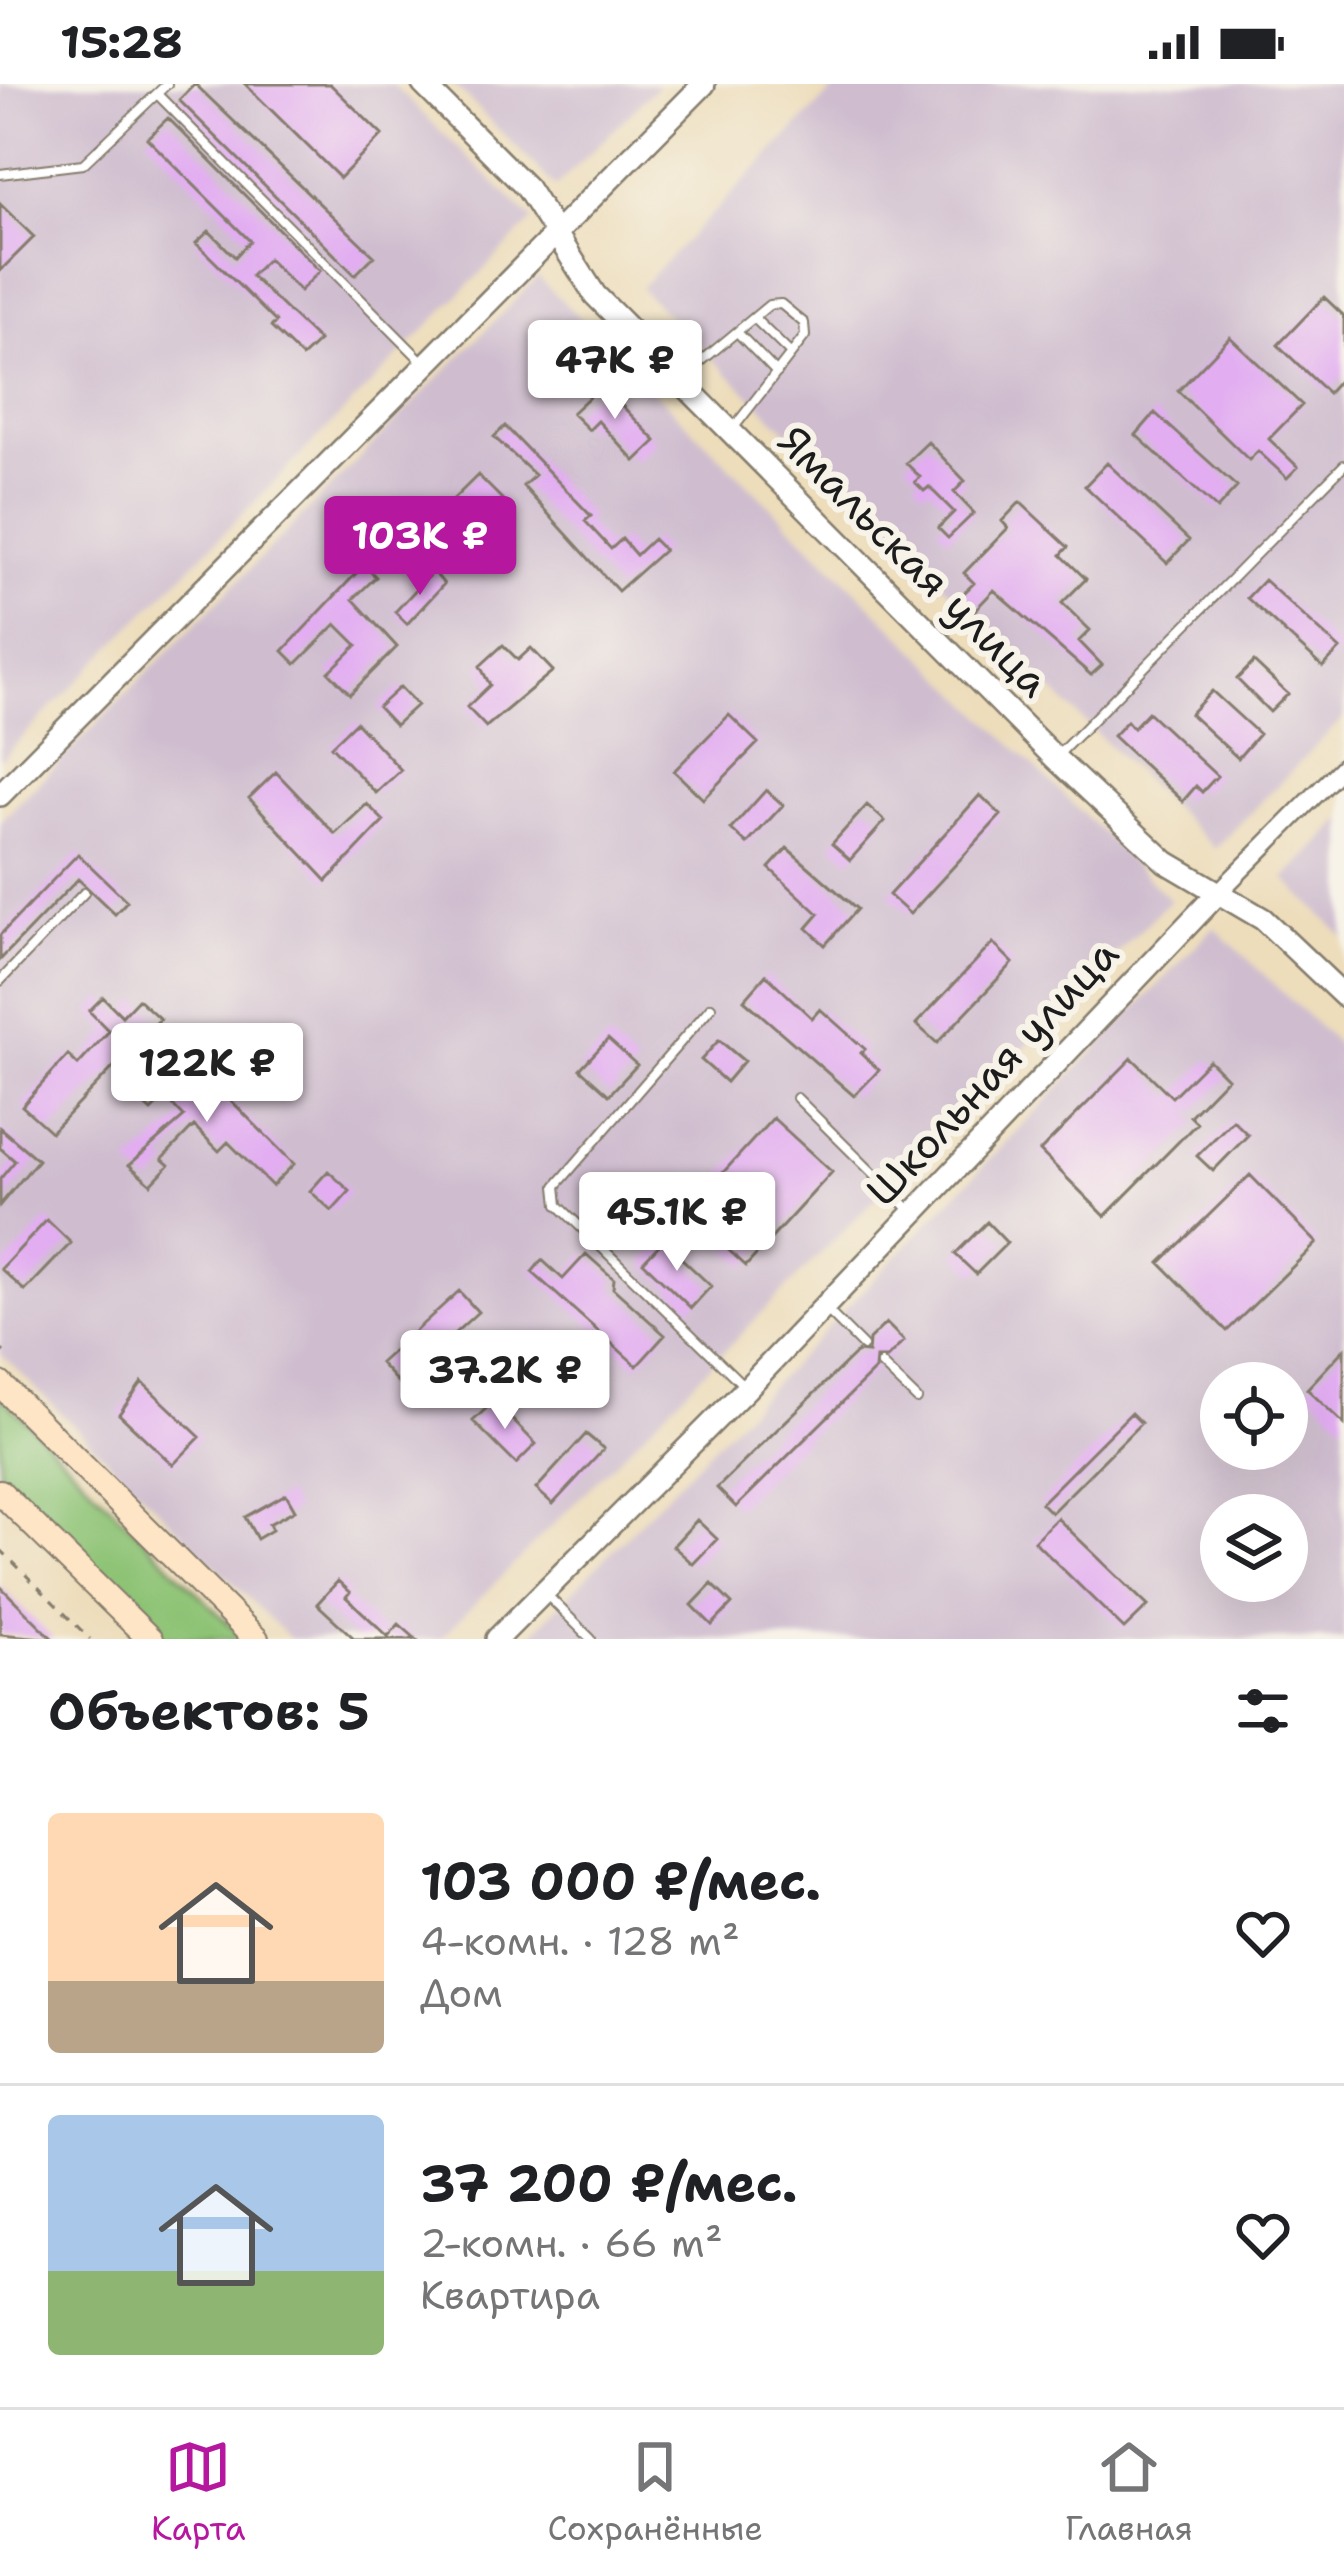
<!DOCTYPE html>
<html lang="ru">
<head>
<meta charset="utf-8">
<style>
  body { margin:0; font-family:"Shantell Sans",sans-serif; background:#f6f6f6; color:#202124; height:100vh; display:flex; flex-direction:column; font-size:45px; white-space:nowrap }
  * { box-sizing:border-box; margin:0 }
  p { font-size:39px; color:#757577 }
  .icon { flex:none; width:66px; height:66px; fill:none; stroke:currentColor; stroke-width:2; stroke-linecap:round; stroke-linejoin:round }
  .map { position:relative; height:1555px; overflow:hidden }
  .details { display:flex; flex-direction:column; background:#fff; flex:1 }
  .details>* { flex:none }
  .fabs { position:absolute; left:1200px; top:1278px; display:grid; gap:24px }
  .fabs a { display:grid; place-items:center; width:108px; height:108px; border-radius:50%; background:#fff; box-shadow:0 12px 48px #0002; font-size:60px }
  .price { position:absolute; translate:-50% -102px; padding:0 27px; border-radius:12px; background:#fff; color:#222; font-size:39px; line-height:78px; filter:drop-shadow(0 3px 6px #0008) }
  .price::after { content:''; position:absolute; left:50%; top:72px; width:36px; height:27px; margin-left:-18px; background:inherit; clip-path:polygon(0 0,100% 0,50% 100%) }
  .price.active { background:#b5179e; color:#fff }
  ul { padding:0; list-style:none }
  li { display:flex; align-items:center; gap:36px; height:300px; padding:0 48px }
  li+li { border-top:3px solid #e0e0e0 }
  li span { display:grid; place-items:center; flex:none; width:336px; height:240px; border-radius:12px; color:#555 }
  li>.icon { margin-inline-start:auto }
  span .icon { width:144px; height:144px; fill:#fffc; stroke-width:1 }
  li b { font-size:51px }
  h2 { display:flex; justify-content:space-between; align-items:center; height:144px; padding:0 48px; font-size:51px }
  .status { display:flex; justify-content:space-between; align-items:center; height:84px; padding:0 60px; background:#fff; direction:ltr }
  .status svg { height:33px; fill:currentColor }
  .tabs { display:flex; justify-content:space-around; align-items:center; height:168px; border-top:3px solid #e0e0e0; background:#fff; font-size:33px; color:#757577 }
  .tabs a { display:grid; justify-items:center; gap:6px }
  .tabs .active { color:#b5179e }
  .map>svg:first-child { display:block }
  .industrial { fill:#cfbdcf; fill-rule:evenodd }
  .green { fill:#8dc375; stroke:#547048; stroke-width:3 }
  .building { fill:#e2adf1 }
  .lines { fill:none; stroke-linecap:round; stroke-linejoin:round }
  .service-casing { stroke:#847c6c; stroke-width:12 }
  .minor-casing { stroke:#847c6c; stroke-width:21 }
  .tertiary-casing { stroke:#847c6c; stroke-width:26 }
  .secondary-casing { stroke:#847c6c; stroke-width:28 }
  .path { stroke:#847c6c; stroke-width:3; stroke-dasharray:9 9; stroke-linecap:butt }
  .service { stroke:#fff; stroke-width:8 }
  .minor { stroke:#fff; stroke-width:16 }
  .tertiary { stroke:#fff; stroke-width:21 }
  .secondary { stroke:#fee5c5; stroke-width:24 }
  .labels { text-anchor:middle; stroke-width:12; stroke-linejoin:round; paint-order:stroke }
  .street-label { font-size:42px; fill:#1c1c1c; stroke:#f7f3e8 }
</style>
</head>
<body>
<div class="status"><b>15:28</b><svg viewBox="0 0 49 12"><path d="M0 12V9h3v3zM5 12V6h3v6zM10 12V3h3v9zM15 12V0h3v12zM26 1h20v11H26zM47 4h2v5h-2z"/></svg></div>
<div class="map">
<svg width="1344" height="1555" viewBox="0 0 1344 1555">
  <rect width="100%" height="100%" fill="#f7f3e8"/>
  <filter id="ink" filterUnits="userSpaceOnUse"><feTurbulence type="fractalNoise" baseFrequency=".00833" numOctaves="2"/><feDisplacementMap in="SourceGraphic" scale="24" xChannelSelector="R" yChannelSelector="G"/><feConvolveMatrix kernelMatrix="1 2 1 2 8 2 1 2 1" color-interpolation-filters="sRGB"/></filter>
  <filter id="wash" filterUnits="userSpaceOnUse"><feTurbulence type="fractalNoise" baseFrequency=".004" numOctaves="4" result="noise"/><feDisplacementMap in="SourceGraphic" scale="48" xChannelSelector="R" yChannelSelector="G"/><feGaussianBlur stdDeviation="2.7" result="paint"/><feColorMatrix in="noise" values="0 0 0 0 0 0 0 0 0 0 0 0 0 0 0 0 0 1.4 0 .05"/><feComposite in="paint" operator="in"/></filter>
  <g filter="url(#wash)">
    <rect width="100%" height="100%" fill="#edddbb"/>
    <path class="industrial" d="M 0,0 L 392,0 L 533,136 L 0,676 Z
      M 453,0 L 659,0 L 556,103 Z
      M 839,0 L 1344,0 L 1344,633 L 1215,765 L 640,204 Z
      M 538,193 L 1170,816 L 440,1555 L 290,1555 L 0,1269 L 0,738 Z
      M 1344,734 L 1344,853 L 1285,795 Z
      M 1214,843 L 1344,967 L 1344,1555 L 527,1555 ZM 1221,1299 L 1287,1299 L 1287,1365 L 1221,1365 ZM 1221,1431 L 1287,1431 L 1287,1497 L 1221,1497 Z"/>
    <path class="green" d="M 0,1311 L 244,1555 L 164,1555 L 0,1395 Z"/>
    <g id="blocks">
      <path class="building" d="M 195,0 L 374,172 L 355,191 L 179,16 Z
        M 245,0 L 330,0 L 382,51 L 340,94 Z
        M 168,34 L 320,187 L 300,207 L 268,175 L 251,192 L 319,257 L 302,273 L 271,243 L 276,238 L 196,159 L 209,147 L 235,173 L 250,157 L 147,54 Z
        M 0,120 L 34,153 L 0,187 Z
        M 1324,213 L 1344,232 L 1344,291 L 1328,309 L 1278,261 Z
        M 1230,253 L 1302,321 L 1269,355 L 1298,383 L 1287,394 L 1258,367 L 1249,376 L 1178,307 Z
        M 602,301 L 656,357 L 635,377 L 598,337 L 589,346 L 572,329 Z
        M 1155,329 L 1237,403 L 1217,425 L 1136,351 Z
        M 505,342 L 591,432 L 585,437 L 611,465 L 622,455 L 636,471 L 653,455 L 664,466 L 618,507 L 523,402 L 535,391 L 494,353 Z
        M 928,358 L 965,397 L 954,408 L 974,429 L 948,454 L 938,444 L 954,428 L 929,403 L 924,407 L 915,398 L 920,393 L 906,379 Z
        M 1107,379 L 1189,456 L 1167,479 L 1085,402 Z
        M 478,391 L 502,415 L 445,472 L 421,447 Z
        M 1020,418 L 1068,463 L 1061,471 L 1086,495 L 1062,519 L 1090,546 L 1079,557 L 1102,581 L 1091,591 L 994,506 L 974,527 L 960,513 L 974,499 L 964,489 L 1008,444 L 1002,437 Z
        M 364,481 L 376,493 L 353,515 L 397,563 L 350,610 L 329,588 L 357,561 L 336,540 L 296,580 L 283,567 Z
        M 433,487 L 444,500 L 407,540 L 395,528 Z
        M 1264,496 L 1340,565 L 1323,583 L 1247,514 Z
        M 503,561 L 518,576 L 531,564 L 553,587 L 486,643 L 467,623 L 490,601 L 480,582 Z
        M 1254,578 L 1288,610 L 1270,628 L 1237,595 Z
        M 400,603 L 417,621 L 395,641 L 378,623 Z
        M 1212,607 L 1259,650 L 1238,674 L 1190,630 Z
        M 1148,628 L 1217,692 L 1202,708 L 1196,702 L 1183,717 L 1113,652 L 1127,637 L 1133,644 Z
        M 729,631 L 758,659 L 703,715 L 674,687 Z
        M 356,638 L 401,686 L 376,709 L 331,662 Z
        M 276,688 L 335,750 L 367,720 L 384,737 L 327,797 L 249,714 Z
        M 766,706 L 783,721 L 747,760 L 731,745 Z
        M 980,711 L 1001,731 L 910,830 L 889,811 Z
        M 867,721 L 885,737 L 850,776 L 832,760 Z
        M 787,764 L 857,825 L 825,861 L 807,844 L 819,830 L 769,784 Z
        M 78,770 L 127,817 L 115,830 L 78,795 L 0,876 L 0,851 Z
        M 993,859 L 1013,879 L 937,959 L 916,940 Z
        M 766,891 L 812,934 L 820,925 L 865,965 L 861,969 L 879,986 L 854,1012 L 744,916 Z
        M 103,913 L 122,932 L 138,915 L 160,935 L 51,1048 L 22,1022 L 68,971 L 78,981 L 109,947 L 89,927 Z
        M 608,955 L 637,981 L 609,1011 L 580,985 Z
        M 719,956 L 744,977 L 726,998 L 701,976 Z
        M 186,971 L 294,1080 L 272,1102 L 228,1058 L 219,1067 L 194,1042 L 162,1075 L 169,1081 L 151,1100 L 129,1081 L 184,1033 L 165,1013 L 151,1027 L 140,1017 Z
        M 1132,974 L 1172,1013 L 1209,976 L 1227,994 L 1190,1032 L 1197,1039 L 1105,1132 L 1040,1067 Z
        M 773,1034 L 832,1088 L 746,1182 L 687,1128 Z
        M 1233,1036 L 1248,1051 L 1213,1087 L 1197,1072 Z
        M 0,1044 L 38,1076 L 0,1121 L 0,1095 L 15,1077 L 0,1064 Z
        M 328,1087 L 350,1107 L 332,1127 L 310,1107 Z
        M 1250,1091 L 1317,1159 L 1227,1247 L 1160,1179 Z
        M 47,1136 L 71,1159 L 25,1207 L 1,1185 Z
        M 987,1138 L 1007,1159 L 976,1190 L 955,1170 Z
        M 663,1157 L 711,1202 L 691,1224 L 643,1178 Z
        M 586,1170 L 614,1195 L 613,1204 L 665,1251 L 637,1282 L 532,1188 L 542,1176 L 563,1195 Z
        M 459,1207 L 478,1228 L 399,1300 L 380,1279 Z
        M 886,1239 L 904,1257 L 887,1274 L 876,1274 L 875,1286 L 736,1423 L 717,1404 L 857,1268 L 868,1269 L 869,1256 Z
        M 1344,1265 L 1344,1340 L 1307,1305 Z
        M 142,1298 L 200,1353 L 173,1381 L 119,1330 Z
        M 494,1317 L 536,1360 L 516,1380 L 473,1337 Z
        M 1131,1329 L 1141,1339 L 1051,1429 L 1041,1419 Z
        M 586,1350 L 604,1365 L 553,1420 L 536,1405 Z
        M 286,1410 L 295,1426 L 269,1440 L 272,1446 L 257,1455 L 245,1433 Z
        M 1057,1434 L 1148,1522 L 1124,1545 L 1034,1457 Z
        M 697,1436 L 717,1455 L 693,1480 L 673,1462 Z
        M 338,1497 L 350,1508 L 346,1513 L 388,1552 L 399,1540 L 416,1555 L 355,1555 L 317,1520 Z
        M 712,1500 L 732,1520 L 712,1541 L 692,1521 Z
        M 0,1502 L 53,1555 L 0,1550 Z"/>
    </g>
  </g>
  <g filter="url(#ink)">
    <use href="#blocks" fill-opacity="0" stroke="#847c6c" stroke-width="3"/>
    <g class="lines">
      <g class="service-casing">
        <path id="service" d="M 157,10 L 422,277
          M 0,90 L 83,80 L 167,0
          M 754,234 L 791,270
          M 737,248 L 777,289
          M 680,295 L 769,221 L 781,220 L 804,239 L 805,252 L 732,346
          M 1056,673 L 1344,381
          M 0,897 L 84,809
          M 711,923 L 556,1102 L 558,1121 L 743,1301
          M 797,1014 L 912,1128
          M 825,1224 L 863,1262
          M 881,1280 L 917,1315
          M 545,1509 L 591,1555"/>
      </g>
      <g class="minor-casing">
        <path id="minor" d="M 1218,809 L 1344,682"/>
      </g>
      <g class="tertiary-casing">
        <path id="tertiary" d="M 423,0 L 527,104 L 595,211 L 1055,674 L 1166,778 L 1263,835 L 1344,912
          M 0,711 L 704,0
          M 497,1555 L 747,1304 L 1218,809"/>
      </g>
      <g class="secondary-casing">
        <path id="secondary" d="M 0,1300 L 256,1555
          M 0,1408 L 150,1555"/>
      </g>
      <path class="path" d="M 0,1270 L 4,1266
        M 0,1465 L 90,1555"/>
      <use href="#service" class="service"/>
      <use href="#minor" class="minor"/>
      <use href="#tertiary" class="tertiary"/>
      <use href="#secondary" class="secondary"/>
    </g>
  </g>
  <g class="labels">
    <g class="street-label">
      <text transform="translate(914 477) rotate(45)" y="15">Ямальская улица</text>
      <text transform="translate(992 988) rotate(-47)" y="15">Школьная улица</text>
    </g>
  </g>
</svg>
<div class="fabs">
<a><svg class="icon" aria-label="locate" viewBox="0 0 24 24"><circle cx="12" cy="12" r="6"/><path d="M12 2v4M12 18v4M2 12h4M18 12h4"/></svg></a>
<a><svg class="icon" aria-label="layers" viewBox="0 0 24 24"><path d="M12 4l9 5-9 5-9-5zM3 14l9 5 9-5"/></svg></a>
</div>
<b class="price" style="left:615px;top:338px">47K ₽</b>
<b class="price active" style="left:420px;top:514px">103K ₽</b>
<b class="price" style="left:207px;top:1041px">122K ₽</b>
<b class="price" style="left:677px;top:1190px">45.1K ₽</b>
<b class="price" style="left:505px;top:1348px">37.2K ₽</b>
</div>
<section class="details">
<h2>Объектов: 5<svg class="icon" aria-label="filters" viewBox="0 0 24 24"><path d="M4 7h16M4 17h16"/><circle cx="9" cy="7" r="2"/><circle cx="15" cy="17" r="2"/></svg></h2>
<ul>
<li><span style="background:linear-gradient(#ffd9b3 70%,#b9a48a 0)"><svg class="icon" aria-label="home" viewBox="0 0 24 24"><path d="M3 11l9-7 9 7M6 9v11h12V9"/></svg></span><div><b>103 000 ₽/мес.</b><p>4-комн. · 128 m²</p><p>Дом</p></div><svg class="icon" aria-label="heart" viewBox="0 0 24 24"><path d="M12 20l-8-8c-3-5 5-10 8-4 3-6 11-1 8 4z"/></svg></li>
<li><span style="background:linear-gradient(#a9c7e8 65%,#8fb573 0)"><svg class="icon" aria-label="home" viewBox="0 0 24 24"><path d="M3 11l9-7 9 7M6 9v11h12V9"/></svg></span><div><b>37 200 ₽/мес.</b><p>2-комн. · 66 m²</p><p>Квартира</p></div><svg class="icon" aria-label="heart" viewBox="0 0 24 24"><path d="M12 20l-8-8c-3-5 5-10 8-4 3-6 11-1 8 4z"/></svg></li>
</ul>
</section>
<nav class="tabs">
<a class="active"><svg class="icon" aria-label="map" viewBox="0 0 24 24"><path d="M3 6l6-2 6 2 6-2v14l-6 2-6-2-6 2zM9 4v14M15 6v14"/></svg>Карта</a>
<a><svg class="icon" aria-label="saved" viewBox="0 0 24 24"><path d="M7 4h10v16l-5-4-5 4z"/></svg>Сохранённые</a>
<a><svg class="icon" aria-label="home" viewBox="0 0 24 24"><path d="M3 11l9-7 9 7M6 9v11h12V9"/></svg>Главная</a>
</nav>
</body>
</html>
